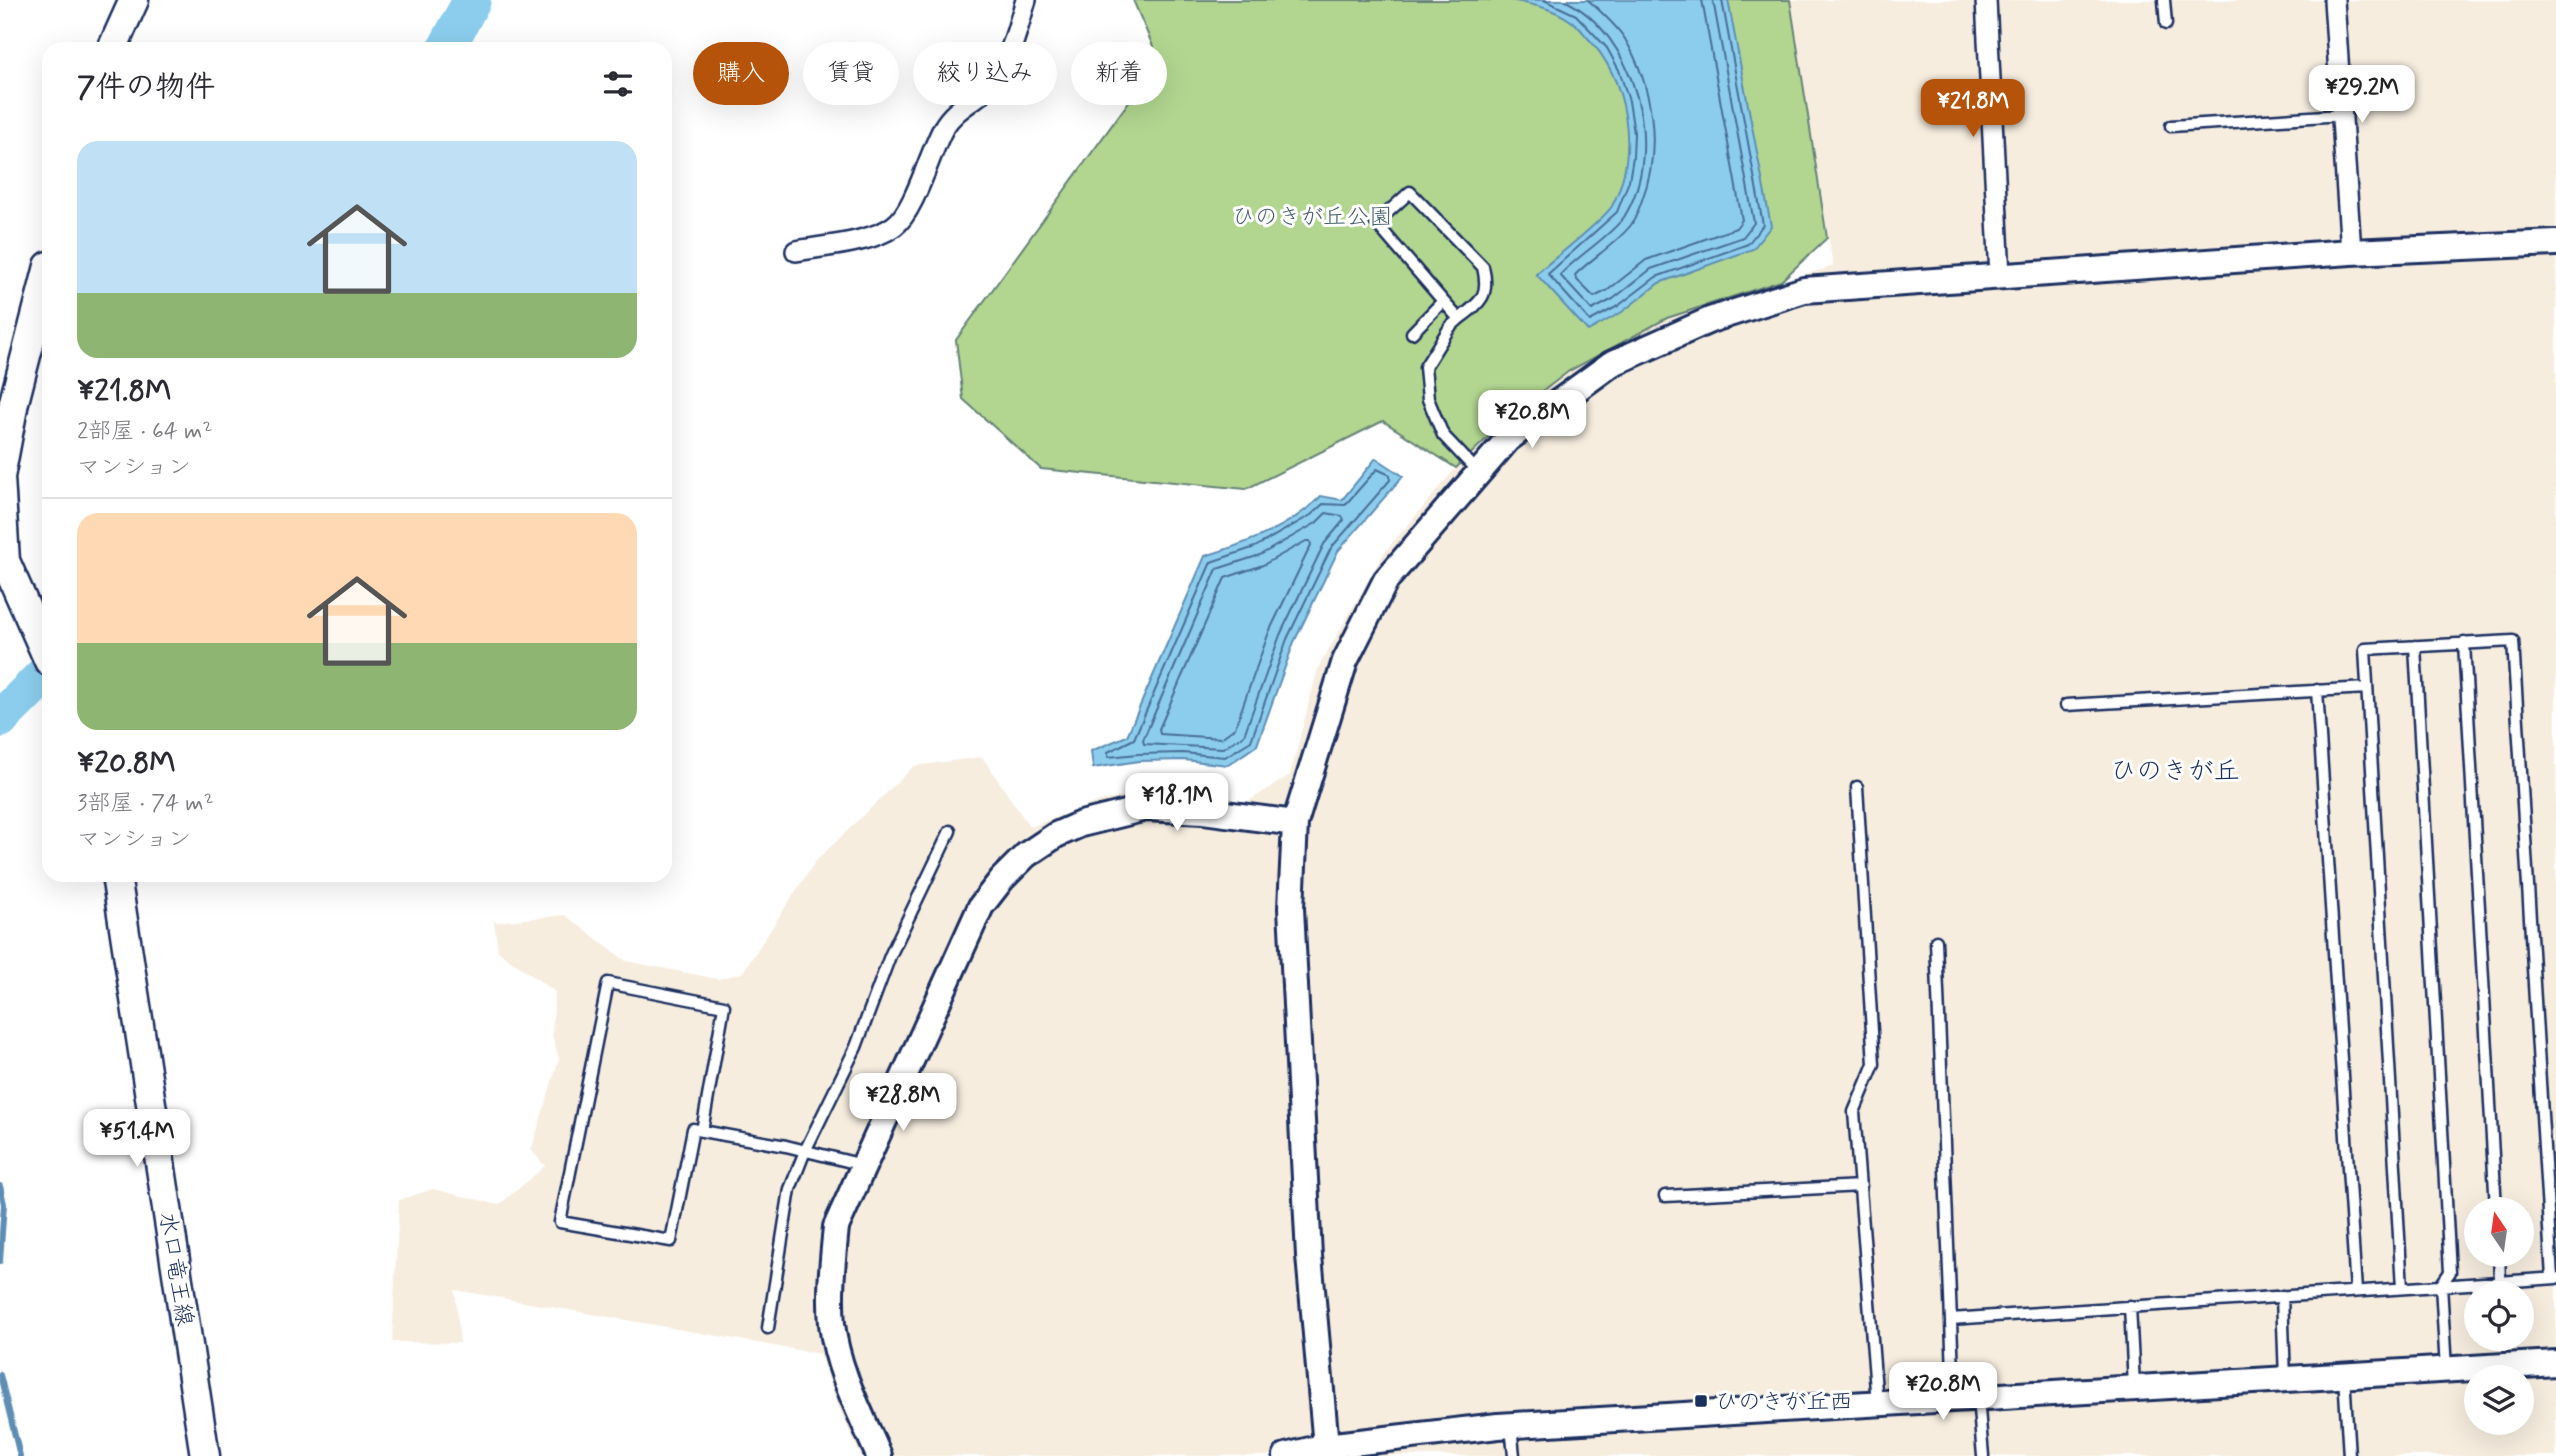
<!DOCTYPE html>
<html lang="ja">
<head>
<meta charset="utf-8">
<style>
  body { margin:0; font-family:Mynerve,"Klee One",sans-serif; background:#f2f2f3; color:#2b2b33; height:100vh; display:flex; flex-direction:column; font-size:26px; white-space:nowrap }
  * { box-sizing:border-box; margin:0 }
  p { font-size:23px; color:#7c7c81 }
  .icon { flex:none; width:38px; height:38px; fill:none; stroke:currentColor; stroke-width:2; stroke-linecap:round; stroke-linejoin:round }
  .map { position:relative; flex:1; overflow:hidden }
  .drawer { position:absolute; left:42px; top:42px; width:630px; height:840px; display:flex; flex-direction:column; background:#fff; border-radius:21px; box-shadow:0 7px 28px #0002 }
  .drawer>* { flex:none }
  .top-card { position:absolute; left:693px; top:42px; width:665px; height:63px; display:flex; gap:14px }
  .needle { width:46px; rotate:347deg }
  .buttons { position:absolute; left:2464px; top:1197px; display:grid; gap:14px }
  .buttons a { display:grid; place-items:center; width:70px; height:70px; border-radius:50%; background:#fff; box-shadow:0 7px 28px #0002; font-size:35px }
  .price { position:absolute; translate:-50% -60px; padding:0 16px; border-radius:14px; background:#fff; color:#222; font-size:23px; line-height:46px; filter:drop-shadow(0 2px 4px #0008) }
  .price::after { content:''; position:absolute; left:50%; top:42px; width:21px; height:16px; margin-left:-10px; background:inherit; clip-path:polygon(0 0,100% 0,50% 100%) }
  .price.selected { background:#b45309; color:#fff }
  ul { padding:0; list-style:none }
  li { display:grid; align-content:center; gap:14px; height:371px; padding:0 35px }
  li+li { border-top:2px solid #e1e1e2 }
  li span { display:grid; place-items:center; height:217px; border-radius:21px; color:#555 }
  li>.icon { margin-inline-start:auto }
  span .icon { width:126px; height:126px; fill:#fffc; stroke-width:1 }
  li b { font-size:30px }
  h2 { display:flex; justify-content:space-between; align-items:center; height:84px; padding:0 35px; font-size:30px }
  .pill { padding:0 24px; border-radius:32px; background:#fff; box-shadow:0 7px 28px #0002; font-size:24px; line-height:63px }
  .pill.selected { background:#b45309; color:#fff }
  .map>svg:first-child { display:block }
  .built { fill:#f6eddf; fill-rule:evenodd }
  .green { fill:#b2d690; stroke:#668277; stroke-width:2 }
  .water { fill:#8ccded; stroke:#5f8eb4; stroke-width:2 }
  .lines { fill:none; stroke-linecap:round; stroke-linejoin:round }
  .shore { stroke:#486e97; stroke-width:2 }
  .stream { stroke:#5f8eb4; stroke-width:6 }
  .river { stroke:#8ccded; stroke-width:38 }
  .service-casing { stroke:#1b2f5e; stroke-width:15 }
  .minor-casing { stroke:#1b2f5e; stroke-width:24 }
  .tertiary-casing { stroke:#1b2f5e; stroke-width:30 }
  .secondary-casing { stroke:#1b2f5e; stroke-width:33 }
  .service { stroke:#fff; stroke-width:10 }
  .minor { stroke:#fff; stroke-width:19 }
  .tertiary { stroke:#fff; stroke-width:24 }
  .secondary { stroke:#fff; stroke-width:28 }
  .poi-dot { fill:#1b2f5e; stroke:#fff; stroke-width:2.5 }
  .labels { text-anchor:middle; stroke-width:6; stroke-linejoin:round; paint-order:stroke }
  .park-label { font-size:23px; fill:#48616d; stroke:#fff }
  .street-label { font-size:23px; fill:#1b2f5e; stroke:#fff }
  .poi-label { font-size:23px; fill:#1b2f5e; stroke:#fff; text-anchor:start }
  .quarter-label { font-size:26px; fill:#1b2f5e; stroke:#fff }
</style>
</head>
<body>
<div class="map">
<svg width="2556" height="1456" viewBox="0 0 2556 1456">
  <rect width="100%" height="100%" fill="#fff"/>
  <filter id="ink" filterUnits="userSpaceOnUse"><feTurbulence type="fractalNoise" baseFrequency=".0143" numOctaves="2"/><feDisplacementMap in="SourceGraphic" scale="14" xChannelSelector="R" yChannelSelector="G"/><feConvolveMatrix kernelMatrix="1 2 1 2 8 2 1 2 1" color-interpolation-filters="sRGB"/></filter>
  <g filter="url(#ink)">
    <path class="built" d="M 1790,0 L 2556,0 L 2556,1456 L 861,1456 L 838,1406 L 820,1354 L 455,1290 L 460,1343 L 392,1342 L 399,1200 L 433,1189 L 499,1205 L 545,1166 L 531,1150 L 559,1059 L 552,1034 L 555,992 L 498,951 L 494,922 L 565,915 L 626,961 L 718,979 L 742,973 L 815,862 L 914,766 L 982,757 L 1030,827 L 1100,801 L 1142,793 L 1247,802 L 1290,775 L 1318,668 L 1384,553 L 1456,468 L 1508,418 L 1569,371 L 1667,318 L 1833,266 ZM 2476,1209 L 2522,1209 L 2522,1255 L 2476,1255 ZM 2476,1293 L 2522,1293 L 2522,1339 L 2476,1339 ZM 2476,1377 L 2522,1377 L 2522,1423 L 2476,1423 Z"/>
    <path class="green" d="M 1133,0 L 1790,0 L 1827,238 L 1781,281 L 1667,318 L 1569,371 L 1508,418 L 1456,468 L 1383,421 L 1246,489 L 1041,469 L 963,399 L 956,340 L 1159,60 Z"/>
    <path class="water" d="M 1510,0 L 1728,0 L 1771,226 L 1753,249 L 1659,283 L 1622,312 L 1588,331 L 1536,274 C 1551,261 1604,220 1612,206 C 1640,151 1628,79 1586,36 C 1582,31 1577,24 1571,21 C 1553,8 1531,4 1510,0 Z
      M 1376,458 L 1403,476 L 1338,551 L 1294,642 L 1257,745 L 1228,765 L 1184,760 L 1139,761 L 1093,768 L 1091,751 L 1127,736 L 1205,556 C 1247,543 1290,528 1321,496 L 1342,500 Z"/>
    <g class="lines">
      <path class="shore" d="M 1544,0 L 1576,15 L 1607,48 L 1619,70 L 1629,101 L 1634,133 L 1633,157 L 1629,181 L 1617,212 L 1548,274 L 1590,321 L 1618,306 L 1656,277 L 1748,244 L 1763,225 L 1722,0
        M 1564,0 C 1636,34 1666,150 1624,217 C 1612,235 1576,257 1560,275 L 1592,310 L 1613,299 L 1651,269 L 1743,237 L 1754,223 L 1713,0
        M 1588,0 C 1600,11 1616,25 1625,39 C 1653,87 1662,148 1642,200 C 1639,208 1636,218 1631,225 C 1616,244 1592,258 1575,275 L 1576,279 L 1594,297 L 1608,290 L 1646,260 L 1736,228 L 1742,220 L 1702,0
        M 1377,469 L 1390,475 L 1390,480 L 1331,548 L 1287,639 L 1251,741 L 1225,757 L 1183,753 L 1138,754 L 1108,757 L 1108,752 L 1134,739 L 1211,562 L 1255,547 L 1311,515 L 1323,504 L 1345,505 Z
        M 1326,513 L 1342,516 L 1344,520 L 1324,544 L 1280,635 L 1244,735 L 1223,748 L 1144,744 L 1143,740 L 1217,569 L 1260,555 L 1316,523 Z
        M 1306,541 L 1310,541 L 1311,545 L 1269,632 L 1235,728 L 1221,738 L 1160,734 L 1159,729 L 1225,578 L 1263,565 Z"/>
      <path class="stream" d="M 0,1186 L 4,1204 L 0,1261
        M 0,1375 L 20,1456"/>
      <path class="river" d="M 446,49 L 472,0
        M 0,719 L 49,670"/>
      <g class="service-casing">
        <path id="service" d="M 2164,0 L 2166,24
          M 2171,126 L 2342,115
          M 1443,301 L 1376,223 L 1410,192 L 1483,267 C 1490,296 1481,302 1459,319
          M 1412,333 L 1443,301 L 1459,319 L 1450,327 L 1425,367 L 1428,399 L 1443,435 L 1478,472
          M 2464,643 L 2496,1209
          M 2415,646 L 2450,1272 L 2441,1285 L 2446,1369
          M 2317,690 L 2356,1291
          M 2066,705 L 2367,688
          M 1857,787 L 1874,1064 L 1854,1112 L 1877,1403
          M 1936,941 L 1954,1398
          M 702,1131 L 724,1006 L 608,983 L 560,1222 L 671,1241 L 693,1129 L 702,1131 L 786,1146 L 863,1165
          M 1665,1196 L 1861,1186
          M 2499,1255 L 2500,1281
          M 2402,1288 L 2365,649 L 2513,641 L 2552,1278
          M 2282,1296 L 2285,1379
          M 2130,1306 L 2134,1386
          M 1951,1319 L 2556,1278
          M 768,1328 L 790,1189 L 805,1151 L 856,1047 L 890,956 L 950,831
          M 2344,1376 L 2349,1456
          M 1978,1398 L 1983,1456
          M 1511,1426 L 1514,1456"/>
      </g>
      <g class="minor-casing">
        <path id="minor" d="M 1986,0 L 2000,276
          M 2334,0 L 2351,252
          M 796,251 C 824,246 871,243 894,226 C 915,211 930,151 944,127 C 954,110 970,103 984,91 C 1010,67 1016,32 1026,0"/>
      </g>
      <g class="tertiary-casing">
        <path id="tertiary" d="M 1326,1446 L 1309,1256 L 1291,908 L 1295,823 L 1345,661 L 1386,580 L 1508,439 L 1611,364 L 1710,320 L 1804,290 L 2351,252 L 2556,243
          M 879,1456 C 861,1414 837,1370 832,1324 C 829,1291 833,1259 836,1227 L 981,906 L 1002,879 L 1026,855 L 1056,835 L 1081,824 L 1146,808 L 1203,811 L 1295,823
          M 1286,1456 L 1326,1446 L 1498,1426 L 2556,1363"/>
      </g>
      <g class="secondary-casing">
        <path id="secondary" d="M 112,49 L 134,0
          M 49,266 L 14,402 L 0,477 L 5,561 L 49,661
          M 116,875 L 205,1456"/>
      </g>
      <use href="#service" class="service"/>
      <use href="#minor" class="minor"/>
      <use href="#tertiary" class="tertiary"/>
      <use href="#secondary" class="secondary"/>
    </g>
  </g>
  <rect class="poi-dot" x="1694" y="1394" width="14" height="14" rx="3.5"/>
  <g class="labels">
    <g class="park-label">
      <text x="1312" y="224">ひのきが丘公園</text>
    </g>
    <g class="street-label">
      <text transform="translate(177 1269) rotate(81)" y="8">水口竜王線</text>
    </g>
    <g class="poi-label">
      <text x="1715" y="1409">ひのきが丘西</text>
    </g>
    <g class="quarter-label">
      <text x="2175" y="779">ひのきが丘</text>
    </g>
  </g>
</svg>
<div class="buttons">
<a><svg class="needle" viewBox="-14 -14 28 28"><path d="M0-13l5 13h-10z" fill="#e53935"/><path d="M0 13l5-13h-10z" fill="#7c7c81"/></svg></a>
<a><svg class="icon" aria-label="locate" viewBox="0 0 24 24"><circle cx="12" cy="12" r="6"/><path d="M12 2v4M12 18v4M2 12h4M18 12h4"/></svg></a>
<a><svg class="icon" aria-label="layers" viewBox="0 0 24 24"><path d="M12 4l9 5-9 5-9-5zM3 14l9 5 9-5"/></svg></a>
</div>
<b class="price" style="left:2362px;top:125px">¥29.2M</b>
<b class="price selected" style="left:1973px;top:139px">¥21.8M</b>
<b class="price" style="left:1532px;top:450px">¥20.8M</b>
<b class="price" style="left:1177px;top:833px">¥18.1M</b>
<b class="price" style="left:903px;top:1133px">¥28.8M</b>
<b class="price" style="left:137px;top:1169px">¥51.4M</b>
<b class="price" style="left:1943px;top:1422px">¥20.8M</b>
<div class="top-card">
<a class="pill selected">購入</a>
<a class="pill">賃貸</a>
<a class="pill">絞り込み</a>
<a class="pill">新着</a>
</div>
<section class="drawer">
<h2>7件の物件<svg class="icon" aria-label="filters" viewBox="0 0 24 24"><path d="M4 7h16M4 17h16"/><circle cx="9" cy="7" r="2"/><circle cx="15" cy="17" r="2"/></svg></h2>
<ul>
<li><span style="background:linear-gradient(#bfe0f5 70%,#8fb573 0)"><svg class="icon" aria-label="home" viewBox="0 0 24 24"><path d="M3 11l9-7 9 7M6 9v11h12V9"/></svg></span><div><b>¥21.8M</b><p>2部屋 · 64 m²</p><p>マンション</p></div></li>
<li><span style="background:linear-gradient(#ffd9b3 60%,#8fb573 0)"><svg class="icon" aria-label="home" viewBox="0 0 24 24"><path d="M3 11l9-7 9 7M6 9v11h12V9"/></svg></span><div><b>¥20.8M</b><p>3部屋 · 74 m²</p><p>マンション</p></div></li>
</ul>
</section>
</div>
</body>
</html>
